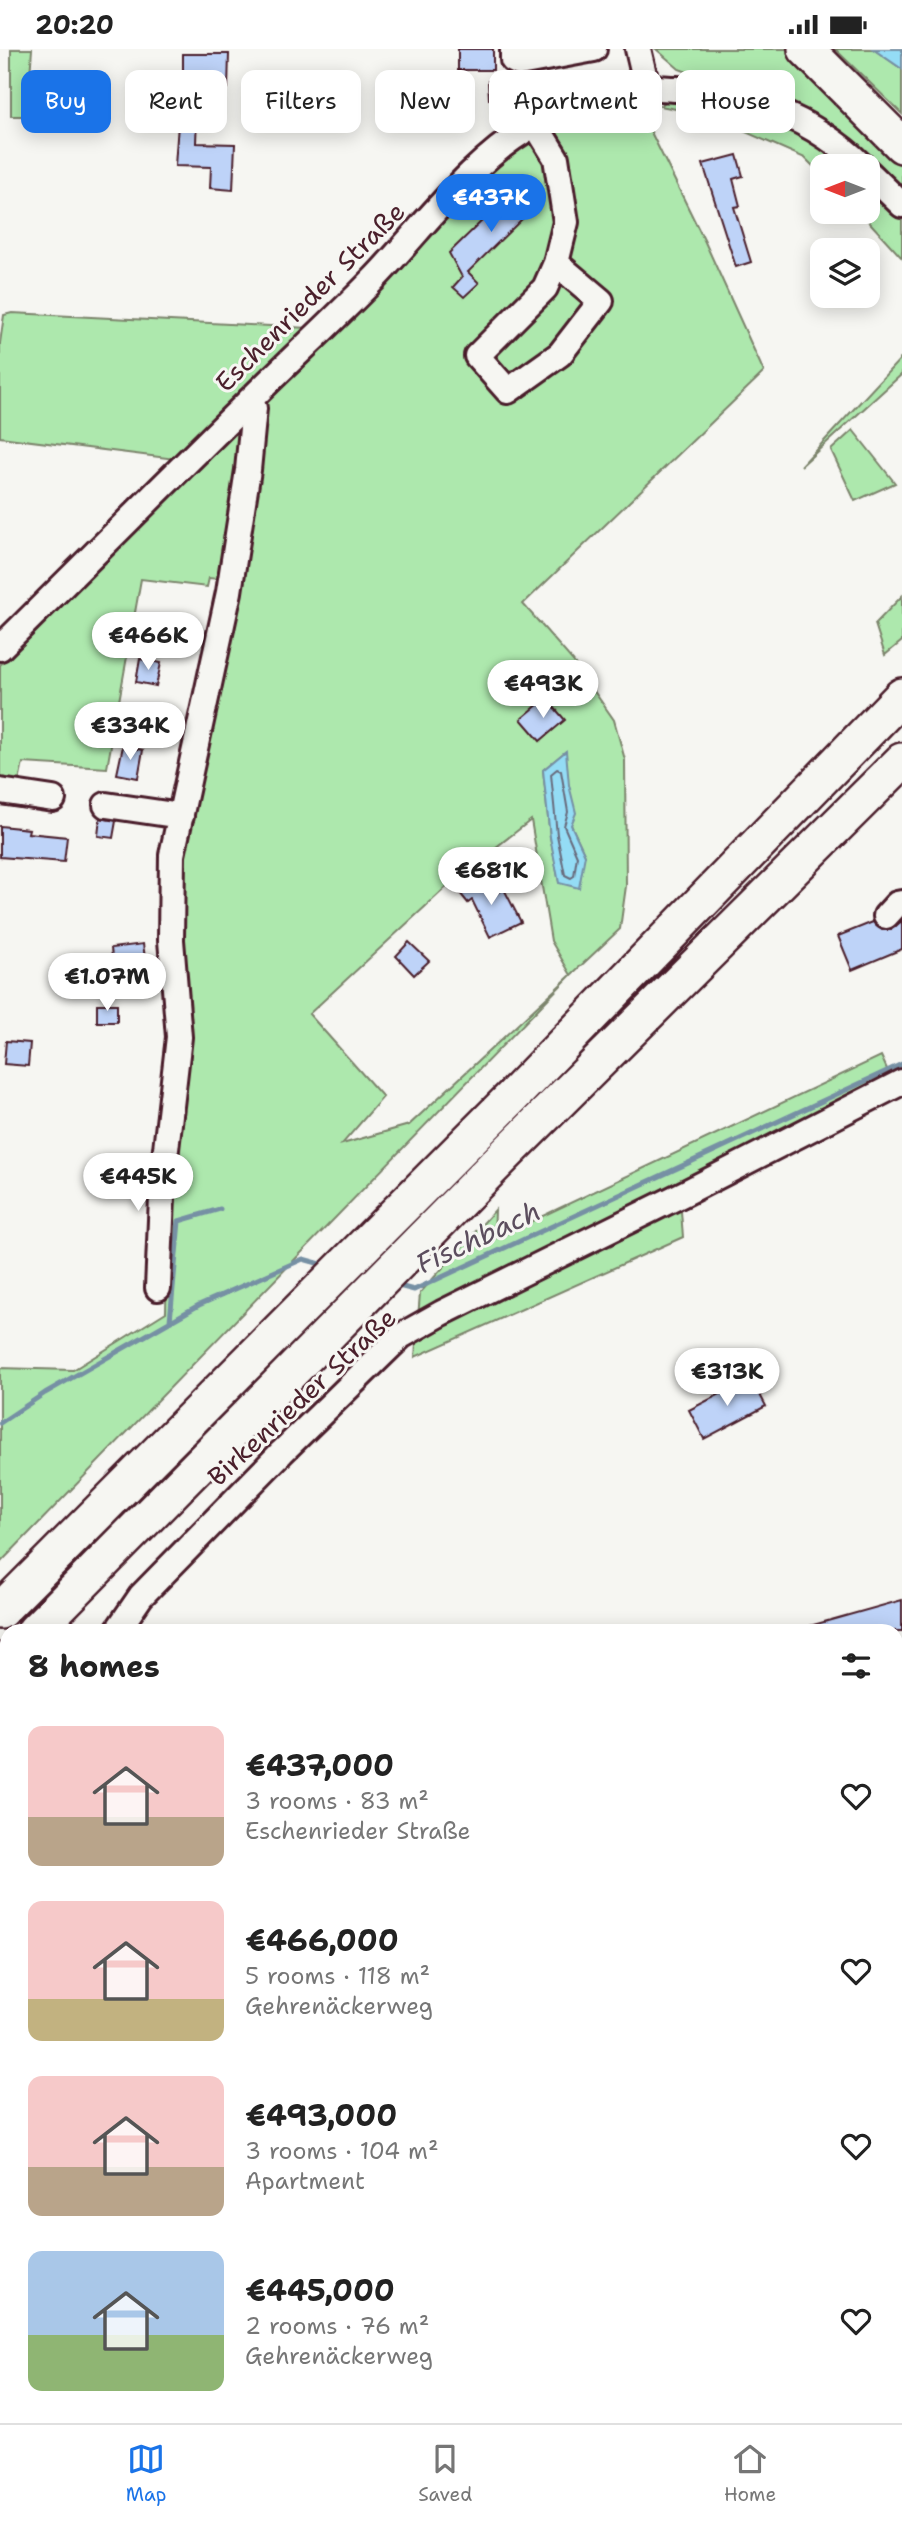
<!DOCTYPE html>
<html lang="en">
<head>
<meta charset="utf-8">
<style>
  body { margin:0; font-family:"Shantell Sans",sans-serif; background:#f6f6f6; color:#222; height:100vh; display:flex; flex-direction:column; font-size:26px; white-space:nowrap }
  * { box-sizing:border-box; margin:0 }
  p { font-size:23px; color:#767676 }
  .icon { flex:none; width:38px; height:38px; fill:none; stroke:currentColor; stroke-width:2; stroke-linecap:round; stroke-linejoin:round }
  .map { position:relative; flex:1; overflow:hidden }
  .sheet { position:absolute; left:0px; top:1575px; width:903px; height:800px; display:flex; flex-direction:column; background:#fff; border-radius:21px 21px 0 0; box-shadow:0 4px 18px #0003 }
  .sheet>* { flex:none }
  .top-card { position:absolute; left:21px; top:21px; width:861px; height:63px; display:flex; gap:14px }
  .needle { width:46px; rotate:270deg }
  .buttons { position:absolute; left:810px; top:105px; display:grid; gap:14px }
  .buttons a { display:grid; place-items:center; width:70px; height:70px; border-radius:14px; background:#fff; box-shadow:0 4px 18px #0003; font-size:35px }
  .price { position:absolute; translate:-50% -60px; padding:0 16px; border-radius:24px; background:#fff; color:#222; font-size:23px; line-height:46px; filter:drop-shadow(0 2px 4px #0008) }
  .price::after { content:''; position:absolute; left:50%; top:42px; width:21px; height:16px; margin-left:-10px; background:inherit; clip-path:polygon(0 0,100% 0,50% 100%) }
  .price.selected { background:#1a73e8; color:#fff }
  ul { padding:0; list-style:none }
  li { display:flex; align-items:center; gap:21px; height:175px; padding:0 28px }
  li span { display:grid; place-items:center; flex:none; width:196px; height:140px; border-radius:14px; color:#555 }
  li>.icon { margin-inline-start:auto }
  span .icon { width:84px; height:84px; fill:#fffc; stroke-width:1 }
  li b { font-size:30px }
  h2 { display:flex; justify-content:space-between; align-items:center; height:84px; padding:0 28px; font-size:30px }
  .tag { padding:0 24px; border-radius:14px; background:#fff; box-shadow:0 4px 18px #0003; font-size:24px; line-height:63px }
  .tag.selected { background:#1a73e8; color:#fff }
  .status { display:flex; justify-content:space-between; align-items:center; height:49px; padding:0 35px; background:#fff; direction:ltr }
  .status svg { height:19px; fill:currentColor }
  .dock { display:flex; justify-content:space-around; align-items:center; height:98px; border-top:2px solid #e0e0e0; background:#fff; font-size:19px; color:#767676 }
  .dock a { display:grid; justify-items:center; gap:4px }
  .dock .selected { color:#1a73e8 }
  .map>svg:first-child { display:block }
  .green { fill:#ade8ad; stroke:#7c846c; stroke-width:2; fill-rule:evenodd }
  .water { fill:#94dcf5; stroke:#7690a4; stroke-width:2 }
  .lines { fill:none; stroke-linecap:round; stroke-linejoin:round }
  .shore { stroke:#686b7c; stroke-width:2 }
  .stream { stroke:#7690a4; stroke-width:5 }
  .building { fill:#bed3f8; stroke:#4a1f2b; stroke-width:2 }
  .minor-casing { stroke:#4a1f2b; stroke-width:30 }
  .highway-casing { stroke:#4a1f2b; stroke-width:40 }
  .minor { stroke:#f6f6f2; stroke-width:24 }
  .highway { stroke:#f6f6f2; stroke-width:35 }
  .labels { text-anchor:middle; stroke-width:6; stroke-linejoin:round; paint-order:stroke }
  .street-label { font-size:26px; fill:#4a1f2b; stroke:#f6f6f2 }
  .water-label { font-size:28px; font-style:italic; fill:#5c4e5e; stroke:#f6f6f2 }
</style>
</head>
<body>
<div class="status"><b>20:20</b><svg viewBox="0 0 49 12"><path d="M0 12V9h3v3zM5 12V6h3v6zM10 12V3h3v9zM15 12V0h3v12zM26 1h20v11H26zM47 4h2v5h-2z"/></svg></div>
<div class="map">
<svg width="902" height="2374" viewBox="0 0 902 2374">
  <rect width="100%" height="100%" fill="#f6f6f2"/>
  <filter id="ink" filterUnits="userSpaceOnUse"><feTurbulence type="fractalNoise" baseFrequency=".0143" numOctaves="2"/><feDisplacementMap in="SourceGraphic" scale="14" xChannelSelector="R" yChannelSelector="G"/><feConvolveMatrix kernelMatrix="1 2 1 2 8 2 1 2 1" color-interpolation-filters="sRGB"/></filter>
  <g filter="url(#ink)">
    <path class="green" d="M 11,0 L 32,0 L 27,67 L 11,67 Z
      M 656,0 L 799,0 L 902,106 L 902,146 L 802,61 L 743,37 L 698,27 L 679,20 Z
      M 835,0 L 873,0 L 902,20 L 902,65 Z
      M 672,48 L 708,51 L 803,82 L 851,117 L 822,117 L 822,126 L 805,109 L 707,66 L 660,57 Z
      M 633,61 L 645,71 L 705,193 L 764,323 L 523,555 L 573,612 L 614,671 L 625,711 L 626,837 L 620,880 L 571,926 L 0,1514 L 0,1319 L 73,1321 L 166,1263 L 175,837 L 261,362 L 265,352 C 306,312 348,274 388,233 C 465,154 511,69 633,61 ZM 565,703 L 571,776 L 585,806 L 559,833 L 550,788 L 543,721 ZM 531,771 L 551,892 L 571,926 L 409,1076 L 342,1095 L 383,1048 L 309,965 L 454,831 Z
      M 868,135 L 902,170 L 902,209 L 860,163 L 868,163 Z
      M 12,264 L 308,279 L 175,410 L 0,388 L 0,294 L 4,266 Z
      M 902,308 L 902,325 L 801,417 Z
      M 244,372 L 227,531 L 209,529 L 207,538 L 141,530 L 107,719 L 23,714 L 19,733 L 0,733 L 0,616 Z
      M 853,381 L 895,434 L 855,452 L 831,401 Z
      M 902,547 L 902,592 L 885,606 L 875,575 Z
      M 881,1007 L 892,1031 L 679,1136 L 683,1188 L 415,1308 L 420,1244 L 495,1161 L 494,1190 Z
      M 7,1736 L 7,1769 L 0,1773 L 0,1739 Z
      M 896,1967 L 902,1968 L 902,2374 L 362,2374 L 364,2368 L 896,2368 Z
      M 0,1980 L 7,1981 L 7,2007 L 0,2047 Z
      M 0,2286 L 7,2290 L 7,2368 L 347,2368 L 346,2374 L 0,2374 Z"/>
    <path class="water" d="M 873,0 L 902,0 L 902,20 Z
      M 566,702 L 569,736 L 576,764 L 571,776 L 585,806 L 579,839 L 559,834 L 550,788 L 543,721 Z"/>
    <g class="lines">
      <path class="shore" d="M 557,720 L 561,722 L 568,763 L 564,777 L 577,807 L 574,827 L 571,829 L 565,826 L 557,786 L 551,725 Z"/>
      <path class="stream" d="M 395,1236 L 414,1241 L 902,1015
        M 170,1272 L 179,1172 L 220,1160
        M 0,1374 L 45,1344 L 199,1256 L 303,1210 L 328,1217
        M 896,1684 L 902,1682
        M 0,1780 L 7,1775
        M 896,1819 L 902,1820
        M 0,2295 L 7,2298
        M 145,2368 L 158,2374"/>
    </g>
    <path class="building" d="M 458,0 L 493,0 L 493,21 L 458,21 Z
      M 183,5 L 229,5 L 228,39 L 198,39 L 196,94 L 235,95 L 233,141 L 210,139 L 211,118 L 175,117 L 179,61 L 183,62 Z
      M 551,31 L 551,49 L 489,50 L 488,32 Z
      M 737,106 L 743,127 L 733,130 L 740,157 L 734,158 L 751,213 L 736,218 L 703,115 Z
      M 525,130 L 541,146 L 520,168 L 522,170 L 468,223 L 479,234 L 464,248 L 453,238 L 462,228 L 449,204 Z
      M 140,610 L 161,614 L 156,637 L 136,633 Z
      M 546,649 L 565,671 L 540,692 L 521,670 Z
      M 123,697 L 143,701 L 138,729 L 117,725 Z
      M 100,769 L 116,772 L 113,789 L 98,787 Z
      M 0,777 L 29,780 L 28,784 L 67,788 L 64,813 L 0,808 Z
      M 479,827 L 493,846 L 504,840 L 521,873 L 490,888 L 472,851 L 468,854 L 459,843 Z
      M 902,872 L 902,900 L 852,921 L 838,887 L 873,873 L 882,881 L 890,881 Z
      M 409,893 L 429,912 L 414,926 L 396,907 Z
      M 143,895 L 147,923 L 114,927 L 111,899 Z
      M 97,955 L 117,955 L 117,973 L 97,973 Z
      M 6,992 L 30,994 L 28,1017 L 4,1015 Z
      M 751,1329 L 766,1357 L 704,1390 L 689,1361 Z
      M 902,1551 L 902,1582 L 806,1582 L 806,1578 Z"/>
    <g class="lines">
      <g class="minor-casing">
        <path id="minor" d="M 513,0 L 513,11 L 519,14 L 594,0
          M 638,0 L 647,38
          M 535,75 L 556,109 L 566,173 L 556,214 L 545,239 L 477,307 L 508,342 L 560,305 L 601,252 L 556,214
          M 868,123 L 902,156
          M 0,599 C 83,517 165,434 248,353 C 289,312 331,274 371,233 C 421,182 471,110 534,76 C 567,58 607,43 644,39 C 655,38 666,40 677,40 C 746,45 812,68 862,117
          M 0,742 L 53,750
          M 106,756 L 181,767
          M 886,867 L 897,855 L 902,854
          M 158,1239 L 163,1126 L 179,988 L 171,891 L 172,806 L 229,543 L 248,421 L 254,359 L 250,351
          M 117,1582 L 141,1547 L 282,1403 L 401,1287 L 442,1264 L 687,1143 L 902,1033
          M 896,1697 L 902,1696
          M 896,1958 L 902,1959
          M 355,2374 L 356,2368"/>
      </g>
      <g class="highway-casing">
        <path id="highway" d="M 806,0 L 902,96
          M 0,1562 L 511,1049 L 902,647
          M 35,1582 L 508,1103 L 902,712
          M 0,1618 L 7,1611"/>
      </g>
      <use href="#minor" class="minor"/>
      <use href="#highway" class="highway"/>
    </g>
  </g>
  <g class="labels">
    <g class="street-label">
      <text transform="translate(310 248) rotate(-45)" y="9">Eschenrieder Straße</text>
      <text transform="translate(302 1348) rotate(-43)" y="9">Birkenrieder Straße</text>
    </g>
    <g class="water-label">
      <text transform="translate(478 1188) rotate(-25)" y="10">Fischbach</text>
    </g>
  </g>
</svg>
<div class="buttons">
<a><svg class="needle" viewBox="-14 -14 28 28"><path d="M0-13l5 13h-10z" fill="#e53935"/><path d="M0 13l5-13h-10z" fill="#767676"/></svg></a>
<a><svg class="icon" aria-label="layers" viewBox="0 0 24 24"><path d="M12 4l9 5-9 5-9-5zM3 14l9 5 9-5"/></svg></a>
</div>
<b class="price selected" style="left:491px;top:185px">€437K</b>
<b class="price" style="left:148px;top:623px">€466K</b>
<b class="price" style="left:543px;top:671px">€493K</b>
<b class="price" style="left:130px;top:713px">€334K</b>
<b class="price" style="left:491px;top:858px">€681K</b>
<b class="price" style="left:107px;top:964px">€1.07M</b>
<b class="price" style="left:138px;top:1164px">€445K</b>
<b class="price" style="left:727px;top:1359px">€313K</b>
<div class="top-card">
<a class="tag selected">Buy</a>
<a class="tag">Rent</a>
<a class="tag">Filters</a>
<a class="tag">New</a>
<a class="tag">Apartment</a>
<a class="tag">House</a>
</div>
<section class="sheet">
<h2>8 homes<svg class="icon" aria-label="filters" viewBox="0 0 24 24"><path d="M4 7h16M4 17h16"/><circle cx="9" cy="7" r="2"/><circle cx="15" cy="17" r="2"/></svg></h2>
<ul>
<li><span style="background:linear-gradient(#f6c9c9 65%,#b9a48a 0)"><svg class="icon" aria-label="home" viewBox="0 0 24 24"><path d="M3 11l9-7 9 7M6 9v11h12V9"/></svg></span><div><b>€437,000</b><p>3 rooms · 83 m²</p><p>Eschenrieder Straße</p></div><svg class="icon" aria-label="heart" viewBox="0 0 24 24"><path d="M12 20l-8-8c-3-5 5-10 8-4 3-6 11-1 8 4z"/></svg></li>
<li><span style="background:linear-gradient(#f6c9c9 70%,#c2b280 0)"><svg class="icon" aria-label="home" viewBox="0 0 24 24"><path d="M3 11l9-7 9 7M6 9v11h12V9"/></svg></span><div><b>€466,000</b><p>5 rooms · 118 m²</p><p>Gehrenäckerweg</p></div><svg class="icon" aria-label="heart" viewBox="0 0 24 24"><path d="M12 20l-8-8c-3-5 5-10 8-4 3-6 11-1 8 4z"/></svg></li>
<li><span style="background:linear-gradient(#f6c9c9 65%,#b9a48a 0)"><svg class="icon" aria-label="home" viewBox="0 0 24 24"><path d="M3 11l9-7 9 7M6 9v11h12V9"/></svg></span><div><b>€493,000</b><p>3 rooms · 104 m²</p><p>Apartment</p></div><svg class="icon" aria-label="heart" viewBox="0 0 24 24"><path d="M12 20l-8-8c-3-5 5-10 8-4 3-6 11-1 8 4z"/></svg></li>
<li><span style="background:linear-gradient(#a9c7e8 60%,#8fb573 0)"><svg class="icon" aria-label="home" viewBox="0 0 24 24"><path d="M3 11l9-7 9 7M6 9v11h12V9"/></svg></span><div><b>€445,000</b><p>2 rooms · 76 m²</p><p>Gehrenäckerweg</p></div><svg class="icon" aria-label="heart" viewBox="0 0 24 24"><path d="M12 20l-8-8c-3-5 5-10 8-4 3-6 11-1 8 4z"/></svg></li>
</ul>
</section>
</div>
<nav class="dock">
<a class="selected"><svg class="icon" aria-label="map" viewBox="0 0 24 24"><path d="M3 6l6-2 6 2 6-2v14l-6 2-6-2-6 2zM9 4v14M15 6v14"/></svg>Map</a>
<a><svg class="icon" aria-label="saved" viewBox="0 0 24 24"><path d="M7 4h10v16l-5-4-5 4z"/></svg>Saved</a>
<a><svg class="icon" aria-label="home" viewBox="0 0 24 24"><path d="M3 11l9-7 9 7M6 9v11h12V9"/></svg>Home</a>
</nav>
</body>
</html>
